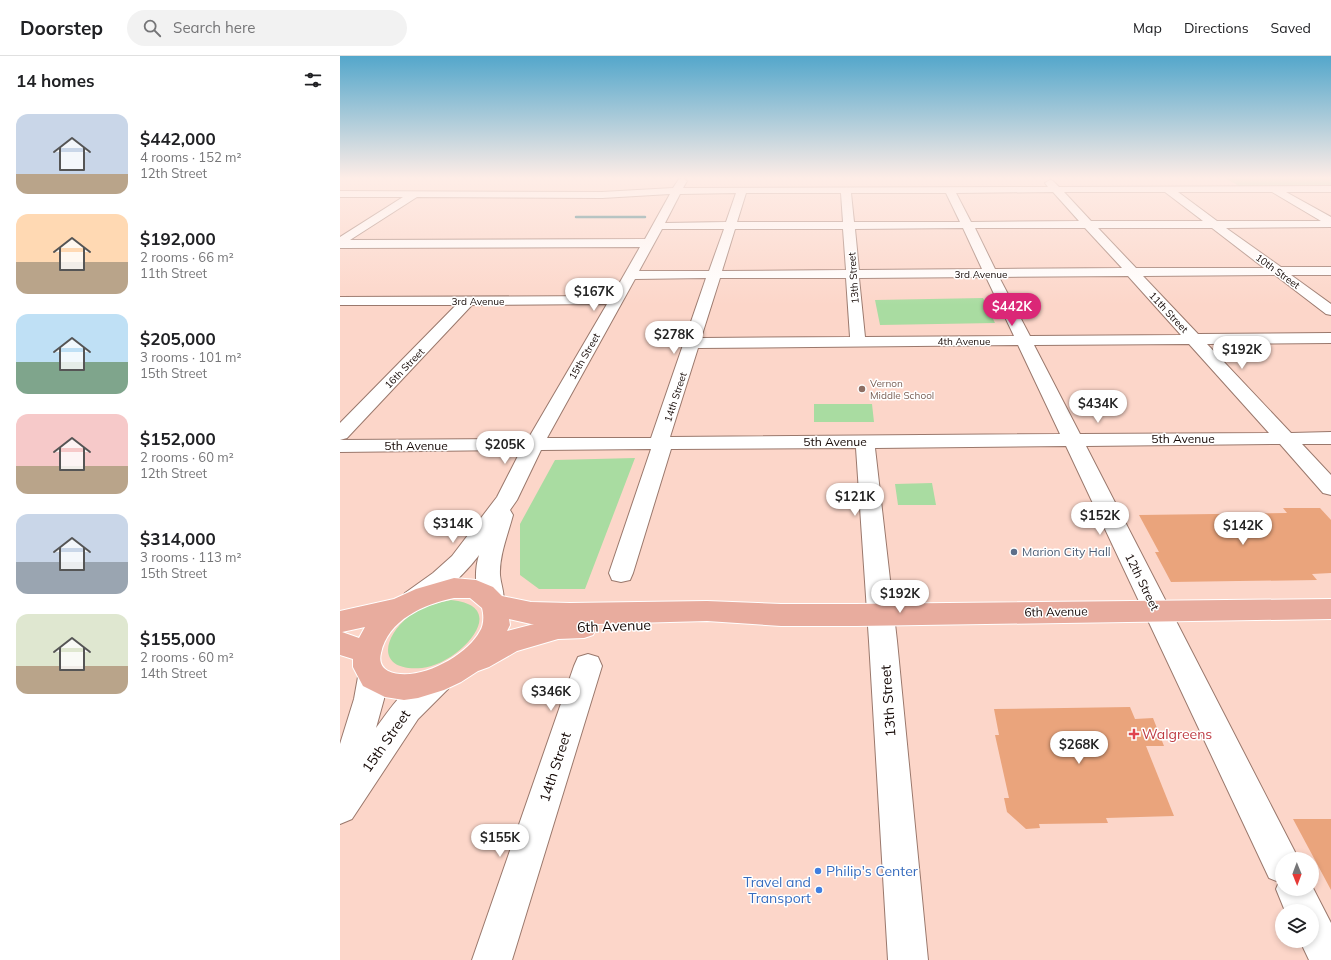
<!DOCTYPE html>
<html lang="en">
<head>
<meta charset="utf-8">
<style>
  body { margin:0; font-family:Mulish,sans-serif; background:#f2f2f2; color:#202124; height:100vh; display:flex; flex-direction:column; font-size:15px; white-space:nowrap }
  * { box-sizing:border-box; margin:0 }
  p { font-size:13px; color:#757577 }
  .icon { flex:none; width:22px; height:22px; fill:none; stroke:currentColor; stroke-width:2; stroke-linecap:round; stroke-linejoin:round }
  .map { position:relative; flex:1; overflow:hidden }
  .panel { display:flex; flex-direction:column; background:#fff; width:340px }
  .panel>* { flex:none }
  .needle { width:26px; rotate:179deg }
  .fabs { position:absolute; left:935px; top:796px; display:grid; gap:8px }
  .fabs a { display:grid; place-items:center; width:44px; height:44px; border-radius:50%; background:#fff; box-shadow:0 2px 6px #0003; font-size:20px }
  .price { position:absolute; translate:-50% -34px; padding:0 9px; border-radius:14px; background:#fff; color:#222; font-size:13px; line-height:26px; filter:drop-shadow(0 1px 2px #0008) }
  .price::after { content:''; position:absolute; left:50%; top:24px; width:12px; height:9px; margin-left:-6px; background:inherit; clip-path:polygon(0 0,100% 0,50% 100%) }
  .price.current { background:#db2777; color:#fff }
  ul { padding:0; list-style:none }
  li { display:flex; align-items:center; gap:12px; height:100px; padding:0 16px }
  li span { display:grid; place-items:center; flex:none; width:112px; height:80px; border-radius:12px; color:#555 }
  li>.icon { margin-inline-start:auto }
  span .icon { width:48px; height:48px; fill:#fffc; stroke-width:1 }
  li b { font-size:17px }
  h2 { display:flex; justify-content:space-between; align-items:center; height:48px; padding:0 16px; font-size:17px }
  header { display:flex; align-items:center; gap:24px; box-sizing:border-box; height:56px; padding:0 20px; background:#fff; border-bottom:1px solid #e0e0e0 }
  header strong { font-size:19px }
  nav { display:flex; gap:22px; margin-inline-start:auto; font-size:14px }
  .search { width:280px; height:36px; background:#f2f2f2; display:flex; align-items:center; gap:10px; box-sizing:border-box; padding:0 14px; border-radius:22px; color:#757577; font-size:15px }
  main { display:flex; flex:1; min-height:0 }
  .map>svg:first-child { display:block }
  .green { fill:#a9dca1 }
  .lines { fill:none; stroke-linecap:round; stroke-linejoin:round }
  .stream { stroke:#166972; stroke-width:2.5 }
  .building { fill:#eaa47c }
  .minor-casing { stroke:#9a786c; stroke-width:2 }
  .major-casing { stroke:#fff; stroke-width:2 }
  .minor { fill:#fff; fill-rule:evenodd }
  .major { fill:#e8ac9e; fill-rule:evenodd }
  .education-dot { fill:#8d6e63; stroke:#fff; stroke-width:1.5 }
  .service-dot { fill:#5c6f8a; stroke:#fff; stroke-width:1.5 }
  .health-dot { fill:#e0444e; stroke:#fff; stroke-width:1.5 }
  .shop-dot { fill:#3f7fe0; stroke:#fff; stroke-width:1.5 }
  .labels { text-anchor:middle; stroke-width:3; stroke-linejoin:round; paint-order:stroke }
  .far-street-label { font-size:10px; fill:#140805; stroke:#fff }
  .far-education-label { font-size:10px; fill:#785e54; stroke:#fff; text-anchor:start }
  .street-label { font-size:12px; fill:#140805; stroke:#fff }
  .service-label { font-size:12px; fill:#4e5e75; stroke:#fff; text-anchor:start }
  .near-street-label { font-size:14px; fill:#140805; stroke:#fff }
  .near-health-label { font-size:14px; fill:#be3a42; stroke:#fff; text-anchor:start }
  .near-shop-label { font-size:14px; fill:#366cbe; stroke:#fff; text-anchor:start }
</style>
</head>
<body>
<header>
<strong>Doorstep</strong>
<div class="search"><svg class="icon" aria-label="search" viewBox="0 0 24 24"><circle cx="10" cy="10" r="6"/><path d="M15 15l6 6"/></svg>Search here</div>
<nav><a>Map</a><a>Directions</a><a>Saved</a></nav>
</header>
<main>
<section class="panel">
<h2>14 homes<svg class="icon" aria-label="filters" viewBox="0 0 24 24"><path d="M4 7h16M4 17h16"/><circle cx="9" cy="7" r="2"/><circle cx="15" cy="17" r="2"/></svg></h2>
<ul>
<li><span style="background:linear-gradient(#c9d6e8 75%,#b9a48a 0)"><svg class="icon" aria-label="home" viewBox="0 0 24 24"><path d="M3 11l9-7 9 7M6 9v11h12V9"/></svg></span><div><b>$442,000</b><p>4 rooms · 152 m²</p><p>12th Street</p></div></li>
<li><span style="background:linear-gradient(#ffd9b3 60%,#b9a48a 0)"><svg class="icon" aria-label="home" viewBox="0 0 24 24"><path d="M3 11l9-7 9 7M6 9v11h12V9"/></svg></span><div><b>$192,000</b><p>2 rooms · 66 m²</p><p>11th Street</p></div></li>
<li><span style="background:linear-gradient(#bfe0f5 60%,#7fa58c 0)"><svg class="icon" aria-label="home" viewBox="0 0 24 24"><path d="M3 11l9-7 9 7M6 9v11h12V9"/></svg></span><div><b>$205,000</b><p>3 rooms · 101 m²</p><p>15th Street</p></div></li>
<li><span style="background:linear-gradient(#f6c9c9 65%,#b9a48a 0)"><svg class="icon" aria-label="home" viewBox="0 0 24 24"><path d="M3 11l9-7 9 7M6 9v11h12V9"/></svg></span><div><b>$152,000</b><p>2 rooms · 60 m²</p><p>12th Street</p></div></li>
<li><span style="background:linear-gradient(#c9d6e8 60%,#9aa5b1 0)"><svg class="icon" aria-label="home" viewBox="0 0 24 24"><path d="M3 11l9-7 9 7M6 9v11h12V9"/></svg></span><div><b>$314,000</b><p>3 rooms · 113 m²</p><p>15th Street</p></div></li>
<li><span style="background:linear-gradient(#dfe7d0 65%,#b9a48a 0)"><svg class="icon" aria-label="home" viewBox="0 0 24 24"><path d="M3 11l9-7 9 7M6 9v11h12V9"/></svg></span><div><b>$155,000</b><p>2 rooms · 60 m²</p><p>14th Street</p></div></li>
</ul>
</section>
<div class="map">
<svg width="991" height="904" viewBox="0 0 991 904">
  <rect width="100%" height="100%" fill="#fcd6c9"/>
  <path class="green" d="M 885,122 L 991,122 L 991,131 L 901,131 Z
    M 643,242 L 655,267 L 540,269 L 535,244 Z
    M 474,348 L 532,348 L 534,366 L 474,366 Z
    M 295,402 L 245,533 L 199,533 L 180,519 L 180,468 L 215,404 Z
    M 592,427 L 596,449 L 558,449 L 555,428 Z
    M 111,544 C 174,550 118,609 82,612 C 37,616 41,583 69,560 C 81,551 96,547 111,544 Z"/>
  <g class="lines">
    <path class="stream" d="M 236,161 L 305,161"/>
  </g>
  <path class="building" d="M 943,452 L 980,452 L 991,464 L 991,517 L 972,518 L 977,524 L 831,526 L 815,496 L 819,496 L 799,459 L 947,457 Z
    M 790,651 L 795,663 L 813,662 L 824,690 L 806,690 L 834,760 L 766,762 L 768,767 L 699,768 L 700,772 L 686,773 L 667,756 L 664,742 L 669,742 L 655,679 L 659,679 L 654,653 Z
    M 953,763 L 991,763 L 991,834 Z"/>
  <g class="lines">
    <g class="minor-casing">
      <path id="minor" d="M 342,122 L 347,125 L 343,132 L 708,131 L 705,127 L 710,124 L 713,125 L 719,131 L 991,130 L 991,136 L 946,136 L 991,161 L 991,171 L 886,172 L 941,211 L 991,211 L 991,219 L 951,219 L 991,248 L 991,259 L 986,258 L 935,219 L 803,220 L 858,278 L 991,277 L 991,287 L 867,288 L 951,377 L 991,376 L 991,388 L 962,388 L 991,419 L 991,439 L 983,437 L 940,388 L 746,390 L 955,796 L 957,803 L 942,803 L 942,833 L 972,833 L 972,830 L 991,867 L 991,904 L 969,904 L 960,885 L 972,885 L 972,855 L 945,855 L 936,833 L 939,826 L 929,822 L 726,390 L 535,392 L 557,585 L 588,904 L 548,904 L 529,585 L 516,392 L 331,393 L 293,517 L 290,524 L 281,526 L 272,524 L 269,517 L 311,393 L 201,394 L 177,444 L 170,454 L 173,459 C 168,478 159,500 160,519 C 161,531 167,541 161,552 L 152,555 L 143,552 C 135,537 134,515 139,499 C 130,512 90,554 74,554 C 71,554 67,552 65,551 L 61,544 L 65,537 L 93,517 L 112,500 L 157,441 L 181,394 L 0,396 L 0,384 L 188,383 L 267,248 L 132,249 L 7,382 L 0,384 L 0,367 L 116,249 L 0,249 L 0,241 L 272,240 L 300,191 L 0,192 L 0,181 L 63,141 L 0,141 L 0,135 L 262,136 L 333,132 L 339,123 ZM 713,136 L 739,165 L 631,166 L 616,137 ZM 724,136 L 825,136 L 863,165 L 751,165 ZM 838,136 L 932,136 L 981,165 L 877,165 ZM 396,137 L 386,166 L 325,167 L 340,138 ZM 406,137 L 501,137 L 503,166 L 397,166 ZM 511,137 L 606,137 L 620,166 L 514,166 ZM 330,138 L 305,183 L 10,184 L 77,141 L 262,142 ZM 623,172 L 642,213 L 519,214 L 515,173 ZM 635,172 L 745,172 L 782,212 L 655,213 ZM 758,172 L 872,172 L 924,212 L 796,212 ZM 322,173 L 384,173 L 369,215 L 299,215 ZM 395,173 L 503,173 L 506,214 L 382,215 ZM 788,220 L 841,279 L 690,280 L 659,221 ZM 646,221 L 674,280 L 525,281 L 519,222 ZM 366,222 L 311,382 L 207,382 L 295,223 ZM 380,222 L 506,222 L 510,281 L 361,282 ZM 849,288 L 929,377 L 740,378 L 694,289 ZM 678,289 L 720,378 L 330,381 L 358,292 Z
        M 248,598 L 258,601 L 262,610 L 172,904 L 132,904 L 234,610 L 238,601 Z
        M 32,608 L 42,612 L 46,621 L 44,643 L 36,672 C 52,650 72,621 98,611 L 108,615 L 112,624 L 108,633 L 78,663 L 12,763 L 0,768 L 0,688 L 14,643 L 18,621 L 22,612 Z"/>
    </g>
    <g class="major-casing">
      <path id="major" d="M 114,522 L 136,524 L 153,531 L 162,540 L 191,546 L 230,547 L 367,545 L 441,548 L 516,548 L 991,543 L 991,563 L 516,570 L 441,570 L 367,565 L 256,568 L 257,571 L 253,579 L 244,582 L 218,583 L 177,595 L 149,611 L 138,615 L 121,626 L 104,634 L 78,642 L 64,644 L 45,641 L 23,630 L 13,611 L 13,603 L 0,599 L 0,555 L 54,543 L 76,533 ZM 114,542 L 130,542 L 142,552 C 144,559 144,569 140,575 C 127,600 76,628 48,615 C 41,611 39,605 41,597 C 48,564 84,548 114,542 ZM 169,563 L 191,568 L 194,568 L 167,575 L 170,569 ZM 25,571 L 19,582 L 2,576 Z"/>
    </g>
    <use href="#minor" class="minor"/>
    <use href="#major" class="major"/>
  </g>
  <linearGradient id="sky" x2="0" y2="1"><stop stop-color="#54a7cb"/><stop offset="0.49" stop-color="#feede7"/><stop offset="1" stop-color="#feede7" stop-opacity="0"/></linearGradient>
  <rect width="991" height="249" fill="url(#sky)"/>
  <circle class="education-dot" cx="522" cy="333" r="4"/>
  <circle class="service-dot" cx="674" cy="496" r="4"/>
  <path class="health-dot" d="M792 672h4v4h4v4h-4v4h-4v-4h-4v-4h4z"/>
  <g class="shop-dot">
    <circle cx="478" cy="815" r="4"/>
    <circle cx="479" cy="834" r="4"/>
  </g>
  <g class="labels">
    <g class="far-street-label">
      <text transform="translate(938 215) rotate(36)" y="4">10th Street</text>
      <text x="641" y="222">3rd Avenue</text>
      <text transform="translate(513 222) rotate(-94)" y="4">13th Street</text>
      <text x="138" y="249">3rd Avenue</text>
      <text transform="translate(829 256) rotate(47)" y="4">11th Street</text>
      <text x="624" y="289">4th Avenue</text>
      <text transform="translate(244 300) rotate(-60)" y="4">15th Street</text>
      <text transform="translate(64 312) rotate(-46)" y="4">16th Street</text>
      <text transform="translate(335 341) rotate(-72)" y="4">14th Street</text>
    </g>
    <g class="far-education-label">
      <text x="530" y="331">Vernon<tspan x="530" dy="12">Middle School</tspan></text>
    </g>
    <g class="street-label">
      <text x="843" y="387">5th Avenue</text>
      <text x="495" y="390">5th Avenue</text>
      <text x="76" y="394">5th Avenue</text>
      <text transform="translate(802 526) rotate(64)" y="4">12th Street</text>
      <text transform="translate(716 556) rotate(-1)" y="4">6th Avenue</text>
    </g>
    <g class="service-label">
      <text x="682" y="500">Marion City Hall</text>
    </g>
    <g class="near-street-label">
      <text transform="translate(274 570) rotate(-2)" y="5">6th Avenue</text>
      <text transform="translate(548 645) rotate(-94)" y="5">13th Street</text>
      <text transform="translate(46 685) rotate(-55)" y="5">15th Street</text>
      <text transform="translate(215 711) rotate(-72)" y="5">14th Street</text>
    </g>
    <g class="near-health-label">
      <text x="802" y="683">Walgreens</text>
    </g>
    <g class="near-shop-label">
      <text x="486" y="820">Philip's Center</text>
      <text x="471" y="831" text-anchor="end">Travel and<tspan x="471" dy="16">Transport</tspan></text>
    </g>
  </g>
</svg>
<div class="fabs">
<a><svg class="needle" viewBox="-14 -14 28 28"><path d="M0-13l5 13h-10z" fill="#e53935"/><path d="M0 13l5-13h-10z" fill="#757577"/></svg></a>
<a><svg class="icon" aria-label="layers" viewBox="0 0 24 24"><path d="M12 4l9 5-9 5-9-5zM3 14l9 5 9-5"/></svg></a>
</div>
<b class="price" style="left:254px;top:256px">$167K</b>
<b class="price current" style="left:672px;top:271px">$442K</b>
<b class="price" style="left:334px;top:299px">$278K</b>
<b class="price" style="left:902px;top:314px">$192K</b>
<b class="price" style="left:758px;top:368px">$434K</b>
<b class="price" style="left:165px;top:409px">$205K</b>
<b class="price" style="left:515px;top:461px">$121K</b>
<b class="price" style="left:760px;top:480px">$152K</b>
<b class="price" style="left:113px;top:488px">$314K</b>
<b class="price" style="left:903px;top:490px">$142K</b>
<b class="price" style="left:560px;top:558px">$192K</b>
<b class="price" style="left:211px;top:656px">$346K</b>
<b class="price" style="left:739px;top:709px">$268K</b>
<b class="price" style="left:160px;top:802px">$155K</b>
</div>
</main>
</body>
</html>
